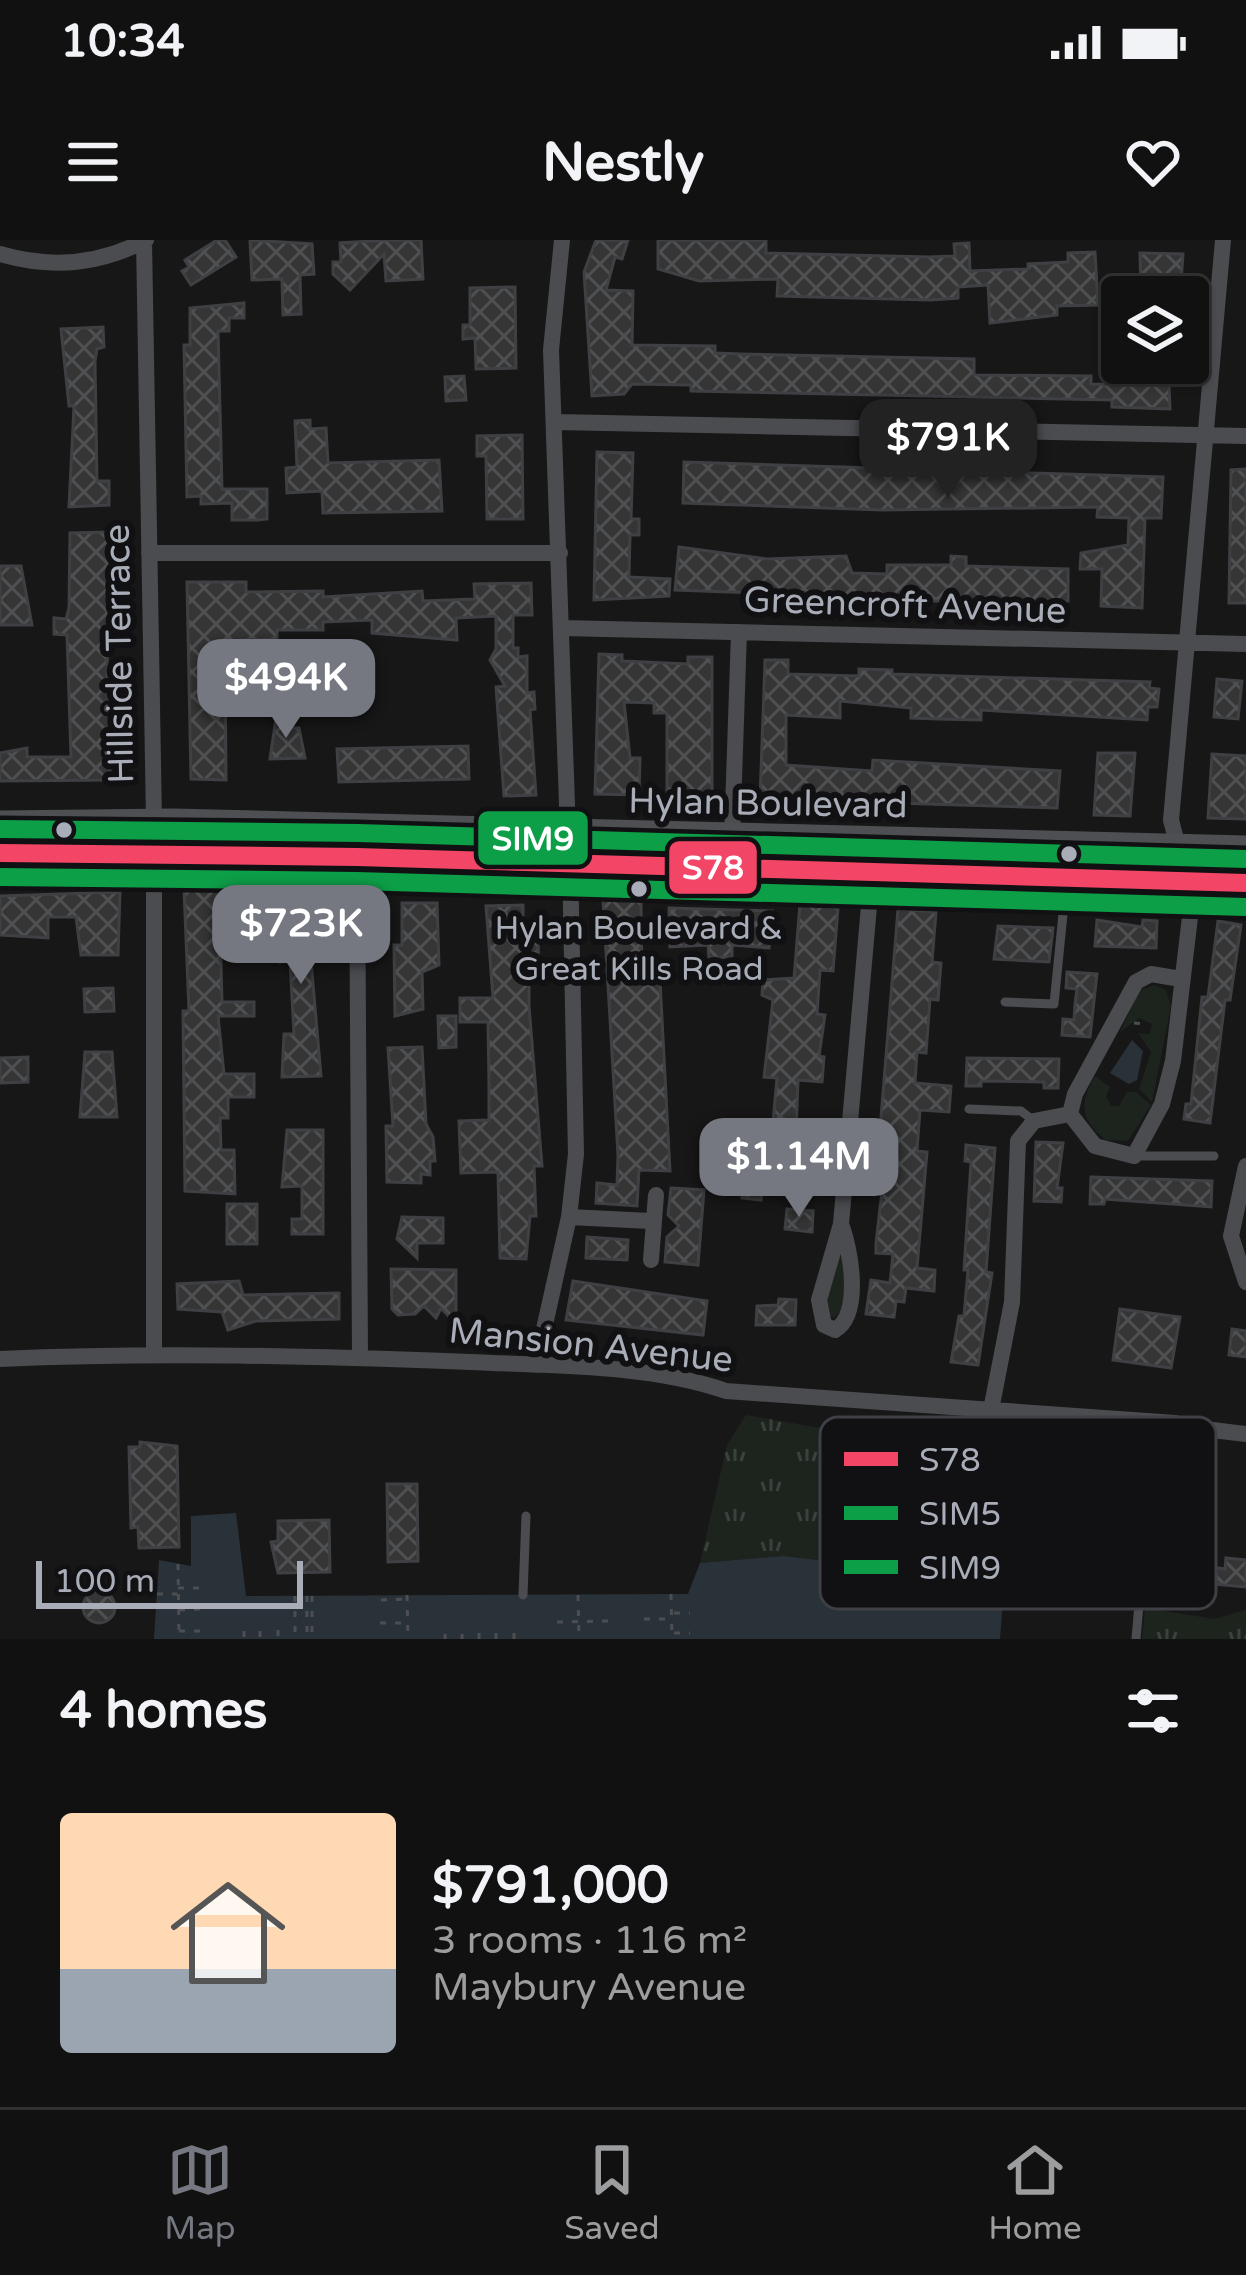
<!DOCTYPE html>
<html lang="en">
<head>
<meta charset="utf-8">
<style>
  body { margin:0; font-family:"Varela Round",sans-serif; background:#1e1f1f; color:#f1f3f6; height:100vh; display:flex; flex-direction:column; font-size:45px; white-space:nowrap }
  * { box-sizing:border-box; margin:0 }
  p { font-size:39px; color:#9c9d9f }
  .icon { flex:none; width:66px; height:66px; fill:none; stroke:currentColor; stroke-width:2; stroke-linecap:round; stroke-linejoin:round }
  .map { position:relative; height:1399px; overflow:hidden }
  .sheet { display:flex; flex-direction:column; background:#111; flex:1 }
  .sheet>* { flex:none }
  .controls { position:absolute; left:1101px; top:36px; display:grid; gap:24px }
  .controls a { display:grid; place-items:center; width:108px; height:108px; border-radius:12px; background:#111; box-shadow:0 3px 9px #0004,0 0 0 3px #303131; font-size:60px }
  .scale { position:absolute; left:36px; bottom:30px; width:267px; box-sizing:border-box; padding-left:12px; border:6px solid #a8adb8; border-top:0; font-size:33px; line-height:42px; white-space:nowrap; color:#a8adb8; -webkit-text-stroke:9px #111113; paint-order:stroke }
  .price { position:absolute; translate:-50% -102px; padding:0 27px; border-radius:24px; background:#757880; color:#fff; font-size:39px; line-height:78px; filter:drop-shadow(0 3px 6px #0008) }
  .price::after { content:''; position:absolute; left:50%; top:72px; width:36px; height:27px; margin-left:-18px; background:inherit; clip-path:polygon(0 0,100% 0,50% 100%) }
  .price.current { background:#222; color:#fff }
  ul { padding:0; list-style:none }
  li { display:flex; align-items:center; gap:36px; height:300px; padding:0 60px }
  li span { display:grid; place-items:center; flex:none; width:336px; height:240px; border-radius:12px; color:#555 }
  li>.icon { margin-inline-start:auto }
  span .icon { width:144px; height:144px; fill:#fffc; stroke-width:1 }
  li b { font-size:51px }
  h2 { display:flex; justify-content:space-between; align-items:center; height:144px; padding:0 60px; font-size:51px }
  .status { display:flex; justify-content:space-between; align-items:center; height:84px; padding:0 60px; background:#111; direction:ltr }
  .status svg { height:33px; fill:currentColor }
  header { display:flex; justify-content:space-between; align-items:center; height:156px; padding:0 60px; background:#111; font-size:54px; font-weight:800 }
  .dock { display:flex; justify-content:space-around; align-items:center; height:168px; border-top:3px solid #303131; background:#111; font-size:33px; color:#9c9d9f }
  .dock a { display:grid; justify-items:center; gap:6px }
  .dock .current { color:#757880 }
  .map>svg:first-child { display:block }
  .green { fill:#1d241e }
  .park { fill:url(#park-tufts) }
  .water { fill:#2a3239 }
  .building { fill:url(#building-cross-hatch); stroke:#3f4043; stroke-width:3 }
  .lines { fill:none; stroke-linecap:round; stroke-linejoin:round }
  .path { stroke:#4d4e52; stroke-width:3; stroke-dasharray:6 9; stroke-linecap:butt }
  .lane { stroke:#4b4c50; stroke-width:9 }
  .street { stroke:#4b4c50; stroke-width:16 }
  .primary { stroke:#4d4f52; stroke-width:27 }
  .bus-1-casing { stroke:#111113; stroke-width:27 }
  .bus-2-casing { stroke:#111113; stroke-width:27 }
  .bus-3-casing { stroke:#111113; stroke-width:27 }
  .bus-1 { stroke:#f34667; stroke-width:18 }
  .bus-2 { stroke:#0d9e48; stroke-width:18 }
  .bus-3 { stroke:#0d9e48; stroke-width:18 }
  .bus-dot { fill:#a8adb8; stroke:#111113; stroke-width:4.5 }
  .labels { text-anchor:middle; stroke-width:12; stroke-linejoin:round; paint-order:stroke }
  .bus-label { font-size:33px; fill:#a8adb8; stroke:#111113 }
  .street-label { font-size:36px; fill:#a8adb8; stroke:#111113 }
  .key { fill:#111113; stroke:#3e4045; stroke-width:3 }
  .key-label { font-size:33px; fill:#a8adb8 }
  .line-badge { stroke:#111113; stroke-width:4.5 }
  .badge-label { font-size:33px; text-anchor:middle; font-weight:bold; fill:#fff }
</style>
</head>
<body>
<div class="status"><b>10:34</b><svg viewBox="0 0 49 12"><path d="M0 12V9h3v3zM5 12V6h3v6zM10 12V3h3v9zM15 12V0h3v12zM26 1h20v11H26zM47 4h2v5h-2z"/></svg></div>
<header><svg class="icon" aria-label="menu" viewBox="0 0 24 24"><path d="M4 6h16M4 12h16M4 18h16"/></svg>Nestly<svg class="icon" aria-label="heart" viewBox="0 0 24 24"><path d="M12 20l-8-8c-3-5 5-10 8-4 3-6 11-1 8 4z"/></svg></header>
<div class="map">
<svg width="1246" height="1399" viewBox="0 0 1246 1399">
  <defs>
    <pattern id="park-tufts" width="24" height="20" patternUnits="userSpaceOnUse" patternTransform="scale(3)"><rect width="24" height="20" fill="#1d241e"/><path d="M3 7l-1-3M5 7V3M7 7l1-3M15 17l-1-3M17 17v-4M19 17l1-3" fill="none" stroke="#3b413d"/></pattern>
    <pattern id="building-cross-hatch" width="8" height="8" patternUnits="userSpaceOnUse" patternTransform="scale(3)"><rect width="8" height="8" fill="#353536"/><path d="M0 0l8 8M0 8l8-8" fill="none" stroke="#4f5051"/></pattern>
  </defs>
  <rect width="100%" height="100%" fill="#171717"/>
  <path class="green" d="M 1155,745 L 1166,750 L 1171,766 L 1152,862 L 1139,849 L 1151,812 L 1138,793 L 1150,794 L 1152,784 L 1139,778 L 1120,792 L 1140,750 Z
    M 1095,836 L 1110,847 L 1106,856 L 1111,866 L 1119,866 L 1127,852 L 1136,852 L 1151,865 L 1128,901 L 1106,900 C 1080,880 1079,863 1095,836 Z
    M 841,997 L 846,1064 L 834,1078 L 827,1075 L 825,1061 Z"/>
  <path class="park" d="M 746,1175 L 926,1207 L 925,1229 L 1029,1240 L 1010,1289 L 1004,1344 L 983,1331 L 989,1271 L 967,1285 L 941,1328 L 876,1328 L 783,1316 L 700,1323 L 727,1205 Z
    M 1145,1368 L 1214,1379 L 1246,1370 L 1246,1399 L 1142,1399 Z"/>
  <path class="water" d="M 1132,800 L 1143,811 L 1137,840 L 1129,844 L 1110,833 Z
    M 990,1271 L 983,1331 L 1004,1344 L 1000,1399 L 154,1399 L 159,1320 L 191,1326 L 191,1276 L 236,1273 L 246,1356 L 688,1354 L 700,1323 L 783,1316 L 876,1327 L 909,1283 L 942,1327 L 967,1285 Z"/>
  <path class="building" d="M 217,0 L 225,0 L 236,17 L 191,45 L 182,31 L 189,27 L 185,20 Z
    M 250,0 L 312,4 L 314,34 L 300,35 L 301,74 L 283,75 L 282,39 L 252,40 Z
    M 386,0 L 421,0 L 423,39 L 386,41 L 384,14 L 350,50 L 333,34 L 333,22 L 341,22 L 340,3 Z
    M 596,0 L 628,0 L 622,19 L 615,17 L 606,50 L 633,51 L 632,105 L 715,106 L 715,113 L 741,114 L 974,119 L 974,135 L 1091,136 L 1091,144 L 1131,145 L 1132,123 L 1168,123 L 1170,169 L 1112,167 L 1112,160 L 691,151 L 691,145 L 632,144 L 624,154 L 592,156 L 584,32 Z
    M 658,0 L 766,0 L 766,13 L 929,17 L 955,16 L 954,4 L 969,3 L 970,31 L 1028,29 L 1028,24 L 1068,22 L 1068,13 L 1095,12 L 1098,65 L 1057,66 L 1057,75 L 990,83 L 988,45 L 958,47 L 958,58 L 930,60 L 777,56 L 778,39 L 699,41 L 658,29 Z
    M 1140,13 L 1183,14 L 1180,57 L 1141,57 Z
    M 515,47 L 516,128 L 476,129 L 475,98 L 463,99 L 463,85 L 470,85 L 470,48 Z
    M 244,63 L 244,78 L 229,78 L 229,91 L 218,91 L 222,249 L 267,249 L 267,279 L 258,280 L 232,280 L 232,263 L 201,264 L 201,256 L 187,257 L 184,105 L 190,105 L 190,68 Z
    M 103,87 L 104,107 L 97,109 L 95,121 L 97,241 L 109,241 L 109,265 L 69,267 L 74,166 L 69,166 L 61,89 Z
    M 464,136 L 466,160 L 446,161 L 445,137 Z
    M 310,180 L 310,189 L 326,188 L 328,223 L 439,220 L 442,271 L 323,273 L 322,251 L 287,253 L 286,228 L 297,227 L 295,181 Z
    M 522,195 L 523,279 L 487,279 L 486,216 L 477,216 L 477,196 Z
    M 597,212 L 633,213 L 631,279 L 639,279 L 639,295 L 630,295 L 629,337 L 670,339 L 669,356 L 594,360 Z
    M 684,222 L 1163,237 L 1161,278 L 1145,278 L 1142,368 L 1101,366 L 1102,329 L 1080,329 L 1081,313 L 1128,305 L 1129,278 L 1097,277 L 1098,267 L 882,270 L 683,263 Z
    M 1246,229 L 1246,363 L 1229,363 L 1231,230 Z
    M 110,292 L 107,435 L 114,504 L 110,504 L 110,540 L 0,541 L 0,513 L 27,508 L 27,517 L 71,517 L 67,395 L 54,394 L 54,378 L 66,379 L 69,368 L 70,293 Z
    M 679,307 L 767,319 L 846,316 L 852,333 L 887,334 L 887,325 L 951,325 L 951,316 L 966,317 L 966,326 L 1068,329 L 1068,361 L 842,361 L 842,356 L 675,350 Z
    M 0,326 L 21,326 L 32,385 L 0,385 Z
    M 187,342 L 246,342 L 246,352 L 323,351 L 323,357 L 422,351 L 423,361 L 475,359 L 474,344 L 531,343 L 532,375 L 513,375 L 513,408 L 518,408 L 518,417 L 527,416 L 527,453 L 534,452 L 535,469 L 530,470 L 536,555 L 504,556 L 496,447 L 505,446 L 490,420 L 496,409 L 496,376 L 456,378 L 457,400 L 372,393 L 372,380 L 323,382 L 323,390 L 277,390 L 277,399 L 241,400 L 242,416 L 225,416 L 226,540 L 191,539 Z
    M 311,414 L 332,414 L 332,434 L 312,434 Z
    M 599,414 L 622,415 L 622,421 L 688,424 L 688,417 L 712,417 L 712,557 L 667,556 L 667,473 L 654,473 L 654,463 L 624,462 L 630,518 L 640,518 L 639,555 L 595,554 Z
    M 765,420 L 788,420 L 788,434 L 859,436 L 859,429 L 892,430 L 892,434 L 1150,442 L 1149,448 L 1159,449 L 1157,467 L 1148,467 L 1147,480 L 981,470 L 981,480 L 938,479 L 911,478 L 911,468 L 840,461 L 840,478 L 786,475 L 786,525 L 872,531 L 873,520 L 1060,531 L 1057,568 L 760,559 Z
    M 1217,439 L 1242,441 L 1238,479 L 1214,477 Z
    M 276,478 L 290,478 L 290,488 L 299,488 L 305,518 L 270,519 Z
    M 468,506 L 469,539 L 339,542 L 337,509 Z
    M 1098,513 L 1135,513 L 1130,576 L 1094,575 Z
    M 1212,514 L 1246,516 L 1246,579 L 1208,578 Z
    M 184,649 L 219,649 L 222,762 L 254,762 L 254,776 L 218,776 L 224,834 L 254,834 L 254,857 L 228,857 L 228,878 L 220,878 L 221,910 L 234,910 L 235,954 L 185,951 L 183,771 L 189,771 Z
    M 120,652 L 118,715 L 81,715 L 76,677 L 48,677 L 48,698 L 0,695 L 0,656 Z
    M 280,660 L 310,660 L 315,693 L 321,693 L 322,721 L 311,721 L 321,836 L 282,837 L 284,794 L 294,794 L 290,721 L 280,722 Z
    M 603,660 L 641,661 L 642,740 L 660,741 L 670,931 L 639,930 L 637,966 L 596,963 L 597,943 L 617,945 L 618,915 Z
    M 402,663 L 437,663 L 439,725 L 422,732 L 423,769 L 395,776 L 394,705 L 402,705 Z
    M 800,664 L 838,668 L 833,731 L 820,730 L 817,774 L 825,775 L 819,816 L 824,817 L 822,842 L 798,840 L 795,920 L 811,921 L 810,939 L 757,934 L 766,892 L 772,893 L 777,838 L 764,837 L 773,760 L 762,755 L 763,740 L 794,738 Z
    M 523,665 L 523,701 L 538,701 L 539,728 L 529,728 L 529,766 L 542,926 L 534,926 L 536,976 L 530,976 L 526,1019 L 500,1018 L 498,932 L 461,933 L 459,881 L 489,880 L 489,846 L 488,782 L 460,782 L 460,758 L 493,758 L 486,666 Z
    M 669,668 L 772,671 L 769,708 L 732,705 L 732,717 L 709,718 L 708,705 L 670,707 Z
    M 898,669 L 936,672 L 932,722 L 941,723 L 938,760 L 930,759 L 926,813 L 917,812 L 915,843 L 951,846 L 949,872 L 920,870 L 917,911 L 927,912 L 917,1028 L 935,1030 L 934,1051 L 906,1048 L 904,1062 L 896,1061 L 894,1077 L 866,1074 L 871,1040 L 890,1043 L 893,1014 L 876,1013 L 876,1003 L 889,891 L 880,890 Z
    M 1097,680 L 1142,687 L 1143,680 L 1157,681 L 1156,708 L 1095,706 Z
    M 1218,681 L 1241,685 L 1230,760 L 1225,760 L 1210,883 L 1184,879 L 1186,864 L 1191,864 L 1202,757 L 1208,757 Z
    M 998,686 L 1053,688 L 1049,722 L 994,719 Z
    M 1067,732 L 1097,734 L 1090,797 L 1062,795 L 1063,779 L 1074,780 L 1075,764 L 1077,749 L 1066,748 Z
    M 113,748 L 114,771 L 85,772 L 84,749 Z
    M 438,776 L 456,776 L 456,807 L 439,808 Z
    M 422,807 L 426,884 L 433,897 L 435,921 L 430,921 L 430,935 L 421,934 L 421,943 L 387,942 L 386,886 L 393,886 L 388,808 Z
    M 85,812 L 112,812 L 117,877 L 80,877 Z
    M 28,817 L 28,842 L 0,843 L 0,818 Z
    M 967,818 L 1059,819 L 1058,848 L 1044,848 L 1044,842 L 981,841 L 981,846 L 966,846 Z
    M 287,890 L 323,890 L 323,994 L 292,994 L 292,979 L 302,979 L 302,946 L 282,947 Z
    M 1036,902 L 1063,903 L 1057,948 L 1062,948 L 1061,962 L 1034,961 Z
    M 966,905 L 995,908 L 986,1032 L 992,1033 L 978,1125 L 951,1122 L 959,1076 L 964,1076 L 968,1030 L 964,1030 L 971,922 L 965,921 Z
    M 1091,937 L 1212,941 L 1211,967 L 1105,959 L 1104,964 L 1090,964 Z
    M 744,938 L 763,939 L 761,960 L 742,958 Z
    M 671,948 L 704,950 L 698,1025 L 665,1022 L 667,997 L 679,986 L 668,975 Z
    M 227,964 L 257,964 L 257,1004 L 227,1004 Z
    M 787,969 L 813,971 L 812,992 L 785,989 Z
    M 402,977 L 443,978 L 443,1003 L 417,1003 L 417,1018 L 397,999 Z
    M 587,997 L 628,1000 L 627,1020 L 586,1018 Z
    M 391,1029 L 456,1030 L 456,1084 L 441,1068 L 436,1078 L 424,1066 L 415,1074 L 398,1075 L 392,1069 Z
    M 239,1041 L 243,1055 L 339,1053 L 339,1079 L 256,1081 L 228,1090 L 222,1072 L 178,1069 L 177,1044 Z
    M 573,1041 L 707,1061 L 703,1095 L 566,1080 Z
    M 779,1059 L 796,1060 L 795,1085 L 756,1085 L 757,1066 L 778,1065 Z
    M 1120,1069 L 1180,1077 L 1171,1128 L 1113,1120 Z
    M 1232,1089 L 1246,1091 L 1246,1117 L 1229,1115 Z
    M 140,1202 L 177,1206 L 179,1307 L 139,1308 L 138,1287 L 131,1288 L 129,1207 L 140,1207 Z
    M 387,1244 L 417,1244 L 418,1321 L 388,1322 Z
    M 329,1280 L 330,1332 L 278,1333 L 271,1302 L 278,1301 L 278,1281 Z
    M 1226,1318 L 1246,1320 L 1246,1347 L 1203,1343 L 1202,1351 L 1163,1347 L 1165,1321 L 1225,1329 Z
    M83 1367a16 16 0 1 1 32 0a16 16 0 1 1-32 0Z"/>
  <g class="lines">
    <path class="path" d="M 1134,783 L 1149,784
      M 178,1324 L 179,1399
      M 178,1348 L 200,1348
      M 157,1354 L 177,1354
      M 671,1354 L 672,1399
      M 407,1355 L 408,1399
      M 578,1355 L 579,1399
      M 295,1356 L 295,1399
      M 307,1356 L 307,1399
      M 312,1356 L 312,1399
      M 381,1360 L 407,1359
      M 179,1370 L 200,1369
      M 674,1373 L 690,1373
      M 644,1379 L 672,1379
      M 557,1382 L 608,1381
      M 380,1383 L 408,1383
      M 278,1390 L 278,1399
      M 179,1391 L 200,1391
      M 244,1391 L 244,1399
      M 260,1391 L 260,1399
      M 479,1393 L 479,1399
      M 496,1393 L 496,1399
      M 514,1393 L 514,1399
      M 674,1393 L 690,1393
      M 445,1394 L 445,1399
      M 462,1394 L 462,1399"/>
    <path class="lane" d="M 1005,762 L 1054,764 L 1066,644
      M 969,869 L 1021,871 L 1034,881
      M 1134,916 L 1214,916
      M 523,1355 L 526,1276
      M 1136,1399 L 1155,1181"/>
    <path class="street" d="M 144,0 L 154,581 L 154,1115
      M 562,0 L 551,110 L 568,593
      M 0,14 C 51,29 99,25 146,0
      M 556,182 L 1246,196
      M 149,313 L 560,313
      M 562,388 L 1246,404
      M 732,598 L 739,392
      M 357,617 L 360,1118
      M 1181,739 L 1151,734 L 1136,742 L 1075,854 L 1070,874 L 1095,906 L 1134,916 L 1162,864 L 1173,821 L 1192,660 L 1171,580 L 1223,0
      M 1246,926 L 1231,996 L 1246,1042
      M 569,977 L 651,981
      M 841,984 C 851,1010 862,1074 835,1090 L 824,1085 L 819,1060 L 841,984 L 872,632
      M 651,1020 L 656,955
      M 0,1119 C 157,1112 314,1116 470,1122 C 552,1126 648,1124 726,1151 L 1175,1183 L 1196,1188 L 1208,1213 L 1202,1285
      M 536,1125 L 569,977 L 576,914 L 570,622
      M 991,1170 L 1012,1062 L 1018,901 L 1034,881 L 1070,874
      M 1196,1188 L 1246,1194"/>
    <path class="primary" d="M 0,584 L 173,582 L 1246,609
      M 0,613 L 357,617 L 1246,643"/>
    <g class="bus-1-casing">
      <path id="bus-1" d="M 0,613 L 357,617 L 1246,643"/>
    </g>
    <g class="bus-2-casing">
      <path id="bus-2" d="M 0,637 L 357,641 L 1245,667"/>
    </g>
    <g class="bus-3-casing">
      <path id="bus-3" d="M 0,589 L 358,593 L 1246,619"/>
    </g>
    <use href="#bus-1" class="bus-1"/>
    <use href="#bus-2" class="bus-2"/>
    <use href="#bus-3" class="bus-3"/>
  </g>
  <g class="bus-dot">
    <circle cx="64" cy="590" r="10"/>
    <circle cx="1069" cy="614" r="10"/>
    <circle cx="639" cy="649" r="10"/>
  </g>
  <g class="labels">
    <g class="bus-label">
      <text x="639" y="699">Hylan Boulevard &amp;<tspan x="639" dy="41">Great Kills Road</tspan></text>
    </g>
    <g class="street-label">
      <text transform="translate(905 364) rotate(2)" y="13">Greencroft Avenue</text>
      <text transform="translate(118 414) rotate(-91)" y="13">Hillside Terrace</text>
      <text transform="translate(768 562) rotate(1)" y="13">Hylan Boulevard</text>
      <text transform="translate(591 1104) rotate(6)" y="13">Mansion Avenue</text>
    </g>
  </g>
  <rect x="820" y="1177" width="396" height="192" rx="18" class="key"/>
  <rect x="844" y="1212" width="54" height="14" fill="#f34667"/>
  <rect x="844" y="1266" width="54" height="14" fill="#0d9e48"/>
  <rect x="844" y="1320" width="54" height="14" fill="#0d9e48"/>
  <g class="key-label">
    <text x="919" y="1231">S78</text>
    <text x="919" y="1285">SIM5</text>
    <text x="919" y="1339">SIM9</text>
  </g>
  <g class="line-badge">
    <rect x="476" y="569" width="114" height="58" rx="12" fill="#0d9e48"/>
    <rect x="667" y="599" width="92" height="57" rx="12" fill="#f34667"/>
  </g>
  <g class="badge-label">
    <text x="533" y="610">SIM9</text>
    <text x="713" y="639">S78</text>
  </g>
</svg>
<div class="controls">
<a><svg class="icon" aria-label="layers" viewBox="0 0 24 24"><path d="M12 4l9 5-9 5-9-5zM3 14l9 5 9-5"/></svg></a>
</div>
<div class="scale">100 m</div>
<b class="price current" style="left:948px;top:261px">$791K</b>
<b class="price" style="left:286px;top:501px">$494K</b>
<b class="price" style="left:301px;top:747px">$723K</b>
<b class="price" style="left:799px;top:980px">$1.14M</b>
</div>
<section class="sheet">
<h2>4 homes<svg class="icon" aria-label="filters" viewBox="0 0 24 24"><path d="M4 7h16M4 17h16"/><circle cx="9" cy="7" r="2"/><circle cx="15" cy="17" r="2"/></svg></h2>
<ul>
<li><span style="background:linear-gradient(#ffd9b3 65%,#9aa5b1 0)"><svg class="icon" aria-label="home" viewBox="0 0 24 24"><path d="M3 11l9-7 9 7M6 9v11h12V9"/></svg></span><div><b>$791,000</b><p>3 rooms · 116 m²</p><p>Maybury Avenue</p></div></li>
</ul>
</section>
<nav class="dock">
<a class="current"><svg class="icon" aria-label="map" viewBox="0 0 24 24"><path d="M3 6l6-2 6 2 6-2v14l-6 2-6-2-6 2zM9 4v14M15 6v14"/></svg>Map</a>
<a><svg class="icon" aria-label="saved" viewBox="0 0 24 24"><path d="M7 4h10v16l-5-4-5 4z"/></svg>Saved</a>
<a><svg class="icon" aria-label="home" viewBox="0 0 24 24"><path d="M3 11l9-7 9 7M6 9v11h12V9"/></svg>Home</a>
</nav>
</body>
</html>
